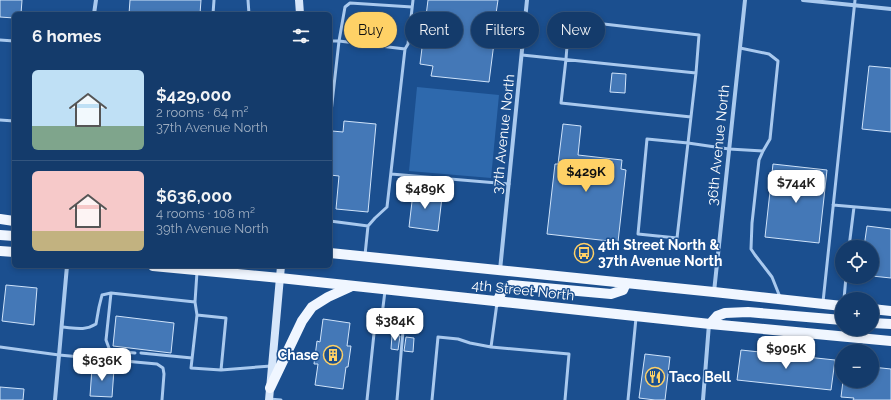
<!DOCTYPE html>
<html lang="en">
<head>
<meta charset="utf-8">
<style>
  body { margin:0; font-family:Raleway,sans-serif; background:#1d4271; color:#f1f3f6; height:100vh; display:flex; flex-direction:column; font-size:15px; white-space:nowrap }
  * { box-sizing:border-box; margin:0 }
  p { font-size:13px; color:#9dadc1 }
  .icon { flex:none; width:22px; height:22px; fill:none; stroke:currentColor; stroke-width:2; stroke-linecap:round; stroke-linejoin:round }
  .map { position:relative; flex:1; overflow:hidden }
  .sheet { position:absolute; left:12px; top:12px; width:320px; height:256px; display:flex; flex-direction:column; background:#143b6b; border-radius:6px; box-shadow:0 2px 6px #0003,0 0 0 1px #33557e }
  .sheet>* { flex:none }
  .banner { position:absolute; left:344px; top:12px; width:380px; height:36px; display:flex; gap:8px }
  .buttons { position:absolute; left:835px; top:240px; display:grid; gap:8px }
  .buttons a { display:grid; place-items:center; width:44px; height:44px; border-radius:50%; background:#143b6b; box-shadow:0 2px 6px #0003,0 0 0 1px #33557e; font-size:20px }
  .price { position:absolute; translate:-50% -34px; padding:0 9px; border-radius:8px; background:#fff; color:#222; font-size:13px; line-height:26px; filter:drop-shadow(0 1px 2px #0008) }
  .price::after { content:''; position:absolute; left:50%; top:24px; width:12px; height:9px; margin-left:-6px; background:inherit; clip-path:polygon(0 0,100% 0,50% 100%) }
  .price.active { background:#ffd166; color:#111 }
  ul { padding:0; list-style:none }
  li { display:flex; align-items:center; gap:12px; height:100px; padding:0 20px }
  li+li { border-top:1px solid #33557e }
  li span { display:grid; place-items:center; flex:none; width:112px; height:80px; border-radius:6px; color:#555 }
  li>.icon { margin-inline-start:auto }
  span .icon { width:48px; height:48px; fill:#fffc; stroke-width:1 }
  li b { font-size:17px }
  h2 { display:flex; justify-content:space-between; align-items:center; height:48px; padding:0 20px; font-size:17px }
  .chip { padding:0 14px; border-radius:18px; background:#143b6b; box-shadow:0 2px 6px #0003,0 0 0 1px #33557e; font-size:14px; line-height:36px }
  .chip.active { background:#ffd166; color:#111 }
  .map>svg:first-child { display:block }
  .green { fill:#2e69ad }
  .building { fill:#4478b7; stroke:#cfe3fa }
  .lines { fill:none; stroke-linecap:round; stroke-linejoin:round }
  .lane { stroke:#a9c9ee; stroke-width:3 }
  .street { stroke:#a9c9ee; stroke-width:4 }
  .secondary { stroke:#d6e6fa; stroke-width:8 }
  .primary { stroke:#f0f6ff; stroke-width:10 }
  .labels { text-anchor:middle; stroke-width:3; stroke-linejoin:round; paint-order:stroke }
  .street-label { font-size:14px; fill:#fff; stroke:#1b4f8f }
  .poi-label { font-size:14px; font-weight:bold; fill:#fff; stroke:#1b4f8f; text-anchor:start }
</style>
</head>
<body>
<div class="map">
<svg width="891" height="400" viewBox="0 0 891 400">
  <rect width="100%" height="100%" fill="#1b4f8f"/>
  <path class="green" d="M 417,87 L 499,95 L 491,178 L 409,171 Z"/>
  <path class="building" d="M 0,0 L 22,0 L 21,14 L 14,14 L 14,18 L 0,17 Z
    M 130,0 L 201,0 L 200,14 L 129,14 Z
    M 428,0 L 498,0 L 493,34 L 495,35 L 489,82 L 431,76 L 433,66 L 420,64 Z
    M 869,66 L 891,68 L 891,132 L 862,129 Z
    M 612,73 L 626,74 L 625,93 L 610,92 Z
    M 344,121 L 376,124 L 368,212 L 336,209 L 339,176 L 330,175 L 330,155 L 332,131 L 343,132 Z
    M 563,124 L 581,126 L 578,155 L 622,160 L 621,169 L 626,170 L 618,242 L 547,234 L 555,164 L 558,164 Z
    M 773,164 L 827,170 L 819,243 L 765,237 Z
    M 417,187 L 429,188 L 429,195 L 442,197 L 438,231 L 409,227 L 413,193 L 416,194 Z
    M 867,226 L 891,229 L 891,278 L 872,276 L 872,247 L 864,247 Z
    M 6,285 L 37,288 L 34,325 L 2,321 Z
    M 116,316 L 174,323 L 171,353 L 113,346 Z
    M 323,319 L 350,323 L 347,346 L 351,346 L 348,367 L 346,367 L 343,389 L 315,385 L 318,364 L 314,364 L 317,341 L 320,342 Z
    M 392,335 L 400,336 L 398,350 L 391,349 Z
    M 406,337 L 414,338 L 413,352 L 404,351 Z
    M 741,350 L 835,360 L 831,390 L 737,380 Z
    M 645,354 L 670,357 L 665,400 L 655,400 L 639,398 Z
    M 872,367 L 891,369 L 891,400 L 853,400 L 854,398 L 841,397 L 843,381 L 872,381 Z
    M 92,368 L 114,369 L 112,397 L 90,396 Z
    M 0,387 L 24,389 L 23,400 L 0,400 Z"/>
  <g class="lines">
    <path class="lane" d="M 248,0 L 249,14
      M 213,14 L 214,0
      M 0,40 L 14,41
      M 330,41 L 339,41 L 405,49 L 387,207 L 375,218 L 368,226 L 365,255
      M 740,48 L 769,54 L 778,61 L 770,139 L 763,151 L 759,160 L 752,223 L 751,249 L 755,255 L 772,277 L 780,297
      M 405,49 L 408,44 L 413,0
      M 522,55 L 696,73 L 688,143 L 729,149 L 763,151
      M 691,117 L 561,103 L 566,59 L 569,20 L 699,35 L 696,73
      M 0,120 L 14,121
      M 330,121 L 339,41 L 345,7 L 350,3 L 412,7
      M 647,139 L 688,143 L 677,238 L 638,234 Z
      M 391,174 L 509,184
      M 833,205 L 891,210
      M 330,221 L 368,226
      M 849,247 L 854,207
      M 111,293 L 106,340 L 110,351 L 135,353
      M 844,299 L 846,277
      M 195,302 L 197,315 L 191,368 L 221,370 L 226,318 L 197,315
      M 823,302 L 855,0
      M 382,315 L 393,317 L 400,320 L 403,331 L 397,400
      M 62,327 C 75,328 85,331 96,324 L 99,307 L 102,295 L 111,293 L 195,302 L 197,272
      M 0,347 L 59,355 L 157,364 L 163,368 L 164,374 L 162,400
      M 491,347 L 497,303
      M 141,353 L 192,358
      M 221,370 L 271,366
      M 269,399 L 281,400
      M 367,400 L 375,324 L 382,315 L 385,291
      M 432,400 L 438,337 L 458,339 L 470,343 L 491,347 L 569,354 L 565,400
      M 628,400 L 636,318"/>
    <path class="street" d="M 803,0 L 891,9
      M 94,14 L 96,0
      M 500,270 L 527,0
      M 714,292 L 745,0
      M 55,400 L 67,266
      M 703,400 L 709,324"/>
    <path class="secondary" d="M 299,0 L 300,14
      M 269,400 L 281,266"/>
    <path class="primary" d="M 0,219 L 14,221
      M 0,235 L 14,236
      M 0,251 L 14,252
      M 330,253 L 714,292 L 842,306
      M 153,266 L 280,278 L 710,324 L 891,341
      M 497,302 L 502,291 L 511,285 L 611,294 L 623,290 L 626,283
      M 872,309 L 891,311
      M 872,323 L 891,324
      M 710,324 L 717,316 L 725,313 L 748,312 L 842,320
      M 270,388 L 302,321 L 312,307 L 328,297 L 350,287"/>
  </g>
  <defs>
    <g id="bus-ring" transform="scale(1)"><circle r="9.5" fill="#1b4f8f" stroke="#ffd166" stroke-width="1.5"/><path d="M-5-6H5V4H4V6H2V4H-2V6H-4V4H-5ZM-3.5-4V0h7V-4ZM-3.5 1.2v1.5H-2V1.2ZM2 1.2v1.5H3.5V1.2Z" fill="#ffd166"/></g>
    <g id="building-ring" transform="scale(1)"><circle r="9.5" fill="#1b4f8f" stroke="#ffd166" stroke-width="1.5"/><path d="M-4-6H4V6H1V3H-1V6H-4ZM-2.5-4.3h1.7v1.8h-1.7ZM.8-4.3h1.7v1.8H.8ZM-2.5-1h1.7V.8h-1.7ZM.8-1h1.7V.8H.8Z" fill="#ffd166"/></g>
    <g id="restaurant-ring" transform="scale(1)"><circle r="9.5" fill="#1b4f8f" stroke="#ffd166" stroke-width="1.5"/><path d="M-5-6h1v4h1v-4h1v4h1v-4h1v5L-1.5 .5V6h-2V.5L-5-1ZM5-6V6H3V1.5H1.5Q1.5-4 5-6Z" fill="#ffd166"/></g>
  </defs>
  <g fill-rule="evenodd">
    <use href="#bus-ring" x="584" y="253"/>
    <use href="#building-ring" x="333" y="355"/>
    <use href="#restaurant-ring" x="655" y="377"/>
  </g>
  <g class="labels">
    <g class="street-label">
      <text transform="translate(503 134) rotate(-84)" y="5">37th Avenue North</text>
      <text transform="translate(718 145) rotate(-84)" y="5">36th Avenue North</text>
      <text transform="translate(523 290) rotate(6)" y="5">4th Street North</text>
    </g>
    <g class="poi-label">
      <text x="598" y="250">4th Street North &amp;<tspan x="598" dy="16">37th Avenue North</tspan></text>
      <text x="319" y="360" text-anchor="end">Chase</text>
      <text x="669" y="382">Taco Bell</text>
    </g>
  </g>
</svg>
<div class="buttons">
<a><svg class="icon" aria-label="locate" viewBox="0 0 24 24"><circle cx="12" cy="12" r="6"/><path d="M12 2v4M12 18v4M2 12h4M18 12h4"/></svg></a>
<a>+</a>
<a>−</a>
</div>
<b class="price active" style="left:586px;top:193px">$429K</b>
<b class="price" style="left:796px;top:204px">$744K</b>
<b class="price" style="left:425px;top:210px">$489K</b>
<b class="price" style="left:395px;top:342px">$384K</b>
<b class="price" style="left:786px;top:370px">$905K</b>
<b class="price" style="left:102px;top:382px">$636K</b>
<div class="banner">
<a class="chip active">Buy</a>
<a class="chip">Rent</a>
<a class="chip">Filters</a>
<a class="chip">New</a>
</div>
<section class="sheet">
<h2>6 homes<svg class="icon" aria-label="filters" viewBox="0 0 24 24"><path d="M4 7h16M4 17h16"/><circle cx="9" cy="7" r="2"/><circle cx="15" cy="17" r="2"/></svg></h2>
<ul>
<li><span style="background:linear-gradient(#bfe0f5 70%,#7fa58c 0)"><svg class="icon" aria-label="home" viewBox="0 0 24 24"><path d="M3 11l9-7 9 7M6 9v11h12V9"/></svg></span><div><b>$429,000</b><p>2 rooms · 64 m²</p><p>37th Avenue North</p></div></li>
<li><span style="background:linear-gradient(#f6c9c9 75%,#c2b280 0)"><svg class="icon" aria-label="home" viewBox="0 0 24 24"><path d="M3 11l9-7 9 7M6 9v11h12V9"/></svg></span><div><b>$636,000</b><p>4 rooms · 108 m²</p><p>39th Avenue North</p></div></li>
</ul>
</section>
</div>
</body>
</html>
